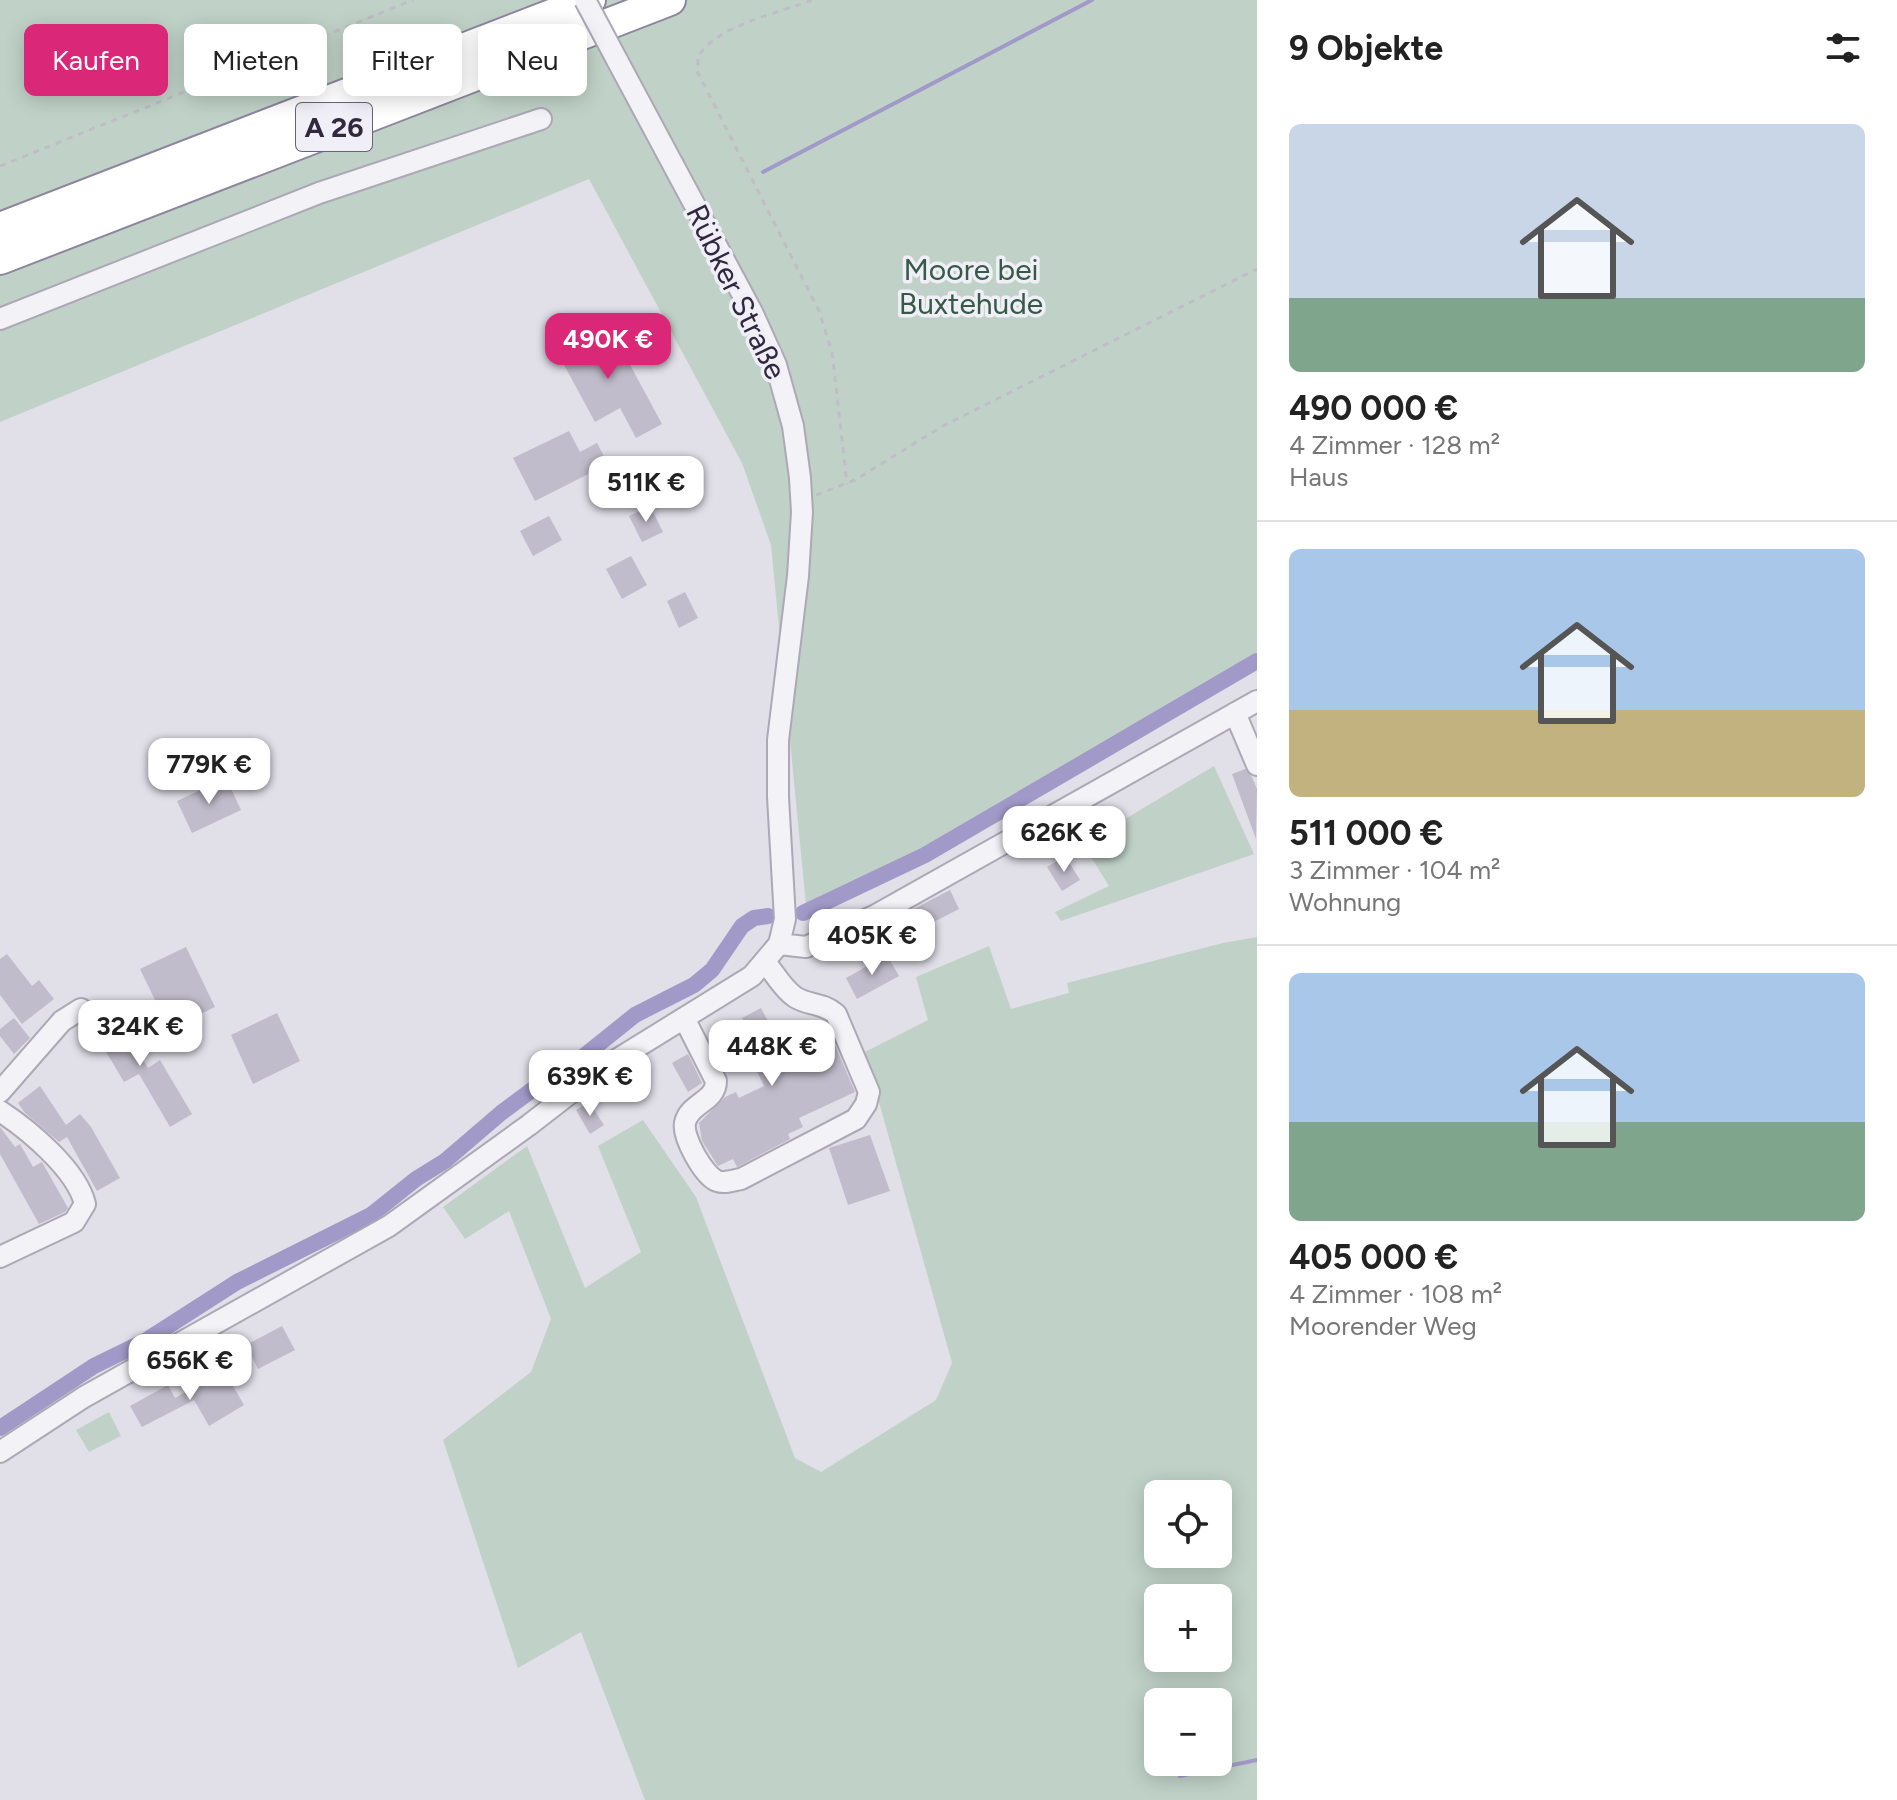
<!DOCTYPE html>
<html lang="de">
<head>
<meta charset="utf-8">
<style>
  body { margin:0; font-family:Figtree,sans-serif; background:#f6f6f6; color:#222; height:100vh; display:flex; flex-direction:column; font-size:30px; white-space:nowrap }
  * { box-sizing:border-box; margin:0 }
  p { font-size:26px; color:#767676 }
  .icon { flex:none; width:44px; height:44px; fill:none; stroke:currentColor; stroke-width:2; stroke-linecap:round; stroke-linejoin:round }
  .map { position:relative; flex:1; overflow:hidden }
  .sheet { display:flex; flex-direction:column; background:#fff; width:640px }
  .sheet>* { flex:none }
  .top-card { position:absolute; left:24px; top:24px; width:760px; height:72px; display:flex; gap:16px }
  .tools { position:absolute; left:1144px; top:1480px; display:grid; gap:16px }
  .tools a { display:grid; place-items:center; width:88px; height:88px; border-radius:12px; background:#fff; box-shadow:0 4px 20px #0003; font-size:40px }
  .price { position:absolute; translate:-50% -68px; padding:0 18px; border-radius:16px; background:#fff; color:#222; font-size:26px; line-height:52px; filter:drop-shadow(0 2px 4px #0008) }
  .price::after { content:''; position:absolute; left:50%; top:48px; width:24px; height:18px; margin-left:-12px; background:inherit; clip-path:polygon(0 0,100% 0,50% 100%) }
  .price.selected { background:#db2777; color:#fff }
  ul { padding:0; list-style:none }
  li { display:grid; align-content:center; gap:16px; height:424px; padding:0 32px }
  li+li { border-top:2px solid #e0e0e0 }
  li span { display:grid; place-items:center; height:248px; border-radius:12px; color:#555 }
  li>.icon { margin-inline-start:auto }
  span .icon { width:144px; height:144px; fill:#fffc; stroke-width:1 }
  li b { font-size:34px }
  h2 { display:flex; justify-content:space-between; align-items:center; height:96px; padding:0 32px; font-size:34px }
  .chip { padding:0 28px; border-radius:12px; background:#fff; box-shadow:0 4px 20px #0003; font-size:28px; line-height:72px }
  .chip.selected { background:#db2777; color:#fff }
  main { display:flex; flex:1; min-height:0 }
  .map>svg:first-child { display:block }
  .green { fill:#c0d2c7; fill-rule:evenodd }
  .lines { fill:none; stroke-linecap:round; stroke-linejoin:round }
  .stream { stroke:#a19ac9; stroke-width:4 }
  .canal { stroke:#a19ac9; stroke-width:16 }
  .building { fill:#c0bccb }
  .minor-casing { stroke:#aca8b5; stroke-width:24 }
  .highway-casing { stroke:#8d869f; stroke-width:34 }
  .path { stroke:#c0bdc7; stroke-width:3; stroke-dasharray:6 6; stroke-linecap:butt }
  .minor { stroke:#f3f2f7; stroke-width:20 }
  .highway { stroke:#fff; stroke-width:30 }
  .minor-bridge-casing { stroke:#aca8b5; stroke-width:24; stroke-linecap:butt }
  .minor-bridge { stroke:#f3f2f7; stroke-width:20 }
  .labels { text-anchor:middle; stroke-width:7; stroke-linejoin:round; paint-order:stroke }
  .shield { fill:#f0eef6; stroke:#696376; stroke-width:2 }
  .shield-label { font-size:28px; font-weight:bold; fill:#2f283f }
  .park-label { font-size:30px; fill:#355b47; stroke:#f0eef6 }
  .street-label { font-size:30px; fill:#2f283f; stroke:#f0eef6 }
</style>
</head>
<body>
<main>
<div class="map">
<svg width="1257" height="1800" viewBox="0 0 1257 1800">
  <rect width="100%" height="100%" fill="#e1dfe8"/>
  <path class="green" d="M 0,0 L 1257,0 L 1257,668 L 1181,706 L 1046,788 L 1017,811 L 966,840 L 807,915 L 771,545 L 742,463 L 589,179 L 0,422 Z
    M 1214,766 L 1254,854 L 1061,921 L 1055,912 L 1109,886 L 1083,844 Z
    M 1257,937 L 1257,1800 L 645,1800 L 581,1632 L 518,1668 L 443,1440 L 531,1372 L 551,1319 L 509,1211 L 465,1239 L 443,1207 L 527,1146 L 585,1288 L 641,1252 L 598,1146 L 643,1120 L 696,1197 L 795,1458 L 821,1472 L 936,1400 L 952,1363 L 865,1052 L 928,1020 L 916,977 L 989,946 L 1011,1009 L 1069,993 L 1067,983 L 1223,943 ZM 1158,1494 L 1218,1494 L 1218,1554 L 1158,1554 ZM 1158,1598 L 1218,1598 L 1218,1658 L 1158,1658 ZM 1158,1702 L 1218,1702 L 1218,1762 L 1158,1762 Z
    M 109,1412 L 121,1436 L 89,1452 L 76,1430 Z"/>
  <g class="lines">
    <path class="stream" d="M 763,172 L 1092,0
      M 1180,1776 L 1257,1760"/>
    <path class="canal" d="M 803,913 L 925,855 L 1257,661
      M 0,1428 L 94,1366 L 145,1341 L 237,1282 L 371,1215 L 416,1179 L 445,1161 L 501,1113 L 536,1087 L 569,1068 L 635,1015 L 694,985 L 712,970 L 742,926 L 754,918 L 768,916"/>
  </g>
  <path class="building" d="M 608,324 L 662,424 L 636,438 L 620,408 L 595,422 L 557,352 Z
    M 569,431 L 580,452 L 597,443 L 608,464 L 535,501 L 513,458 Z
    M 650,506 L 663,532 L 642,542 L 629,516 Z
    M 549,516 L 562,540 L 533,556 L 520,531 Z
    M 631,556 L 647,585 L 622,599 L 606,569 Z
    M 685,592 L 698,618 L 679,628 L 667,601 Z
    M 1245,769 L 1252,777 L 1257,789 L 1256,839 L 1232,774 Z
    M 226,778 L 241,810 L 192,833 L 177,801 Z
    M 1065,856 L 1080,880 L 1062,891 L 1047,867 Z
    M 950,890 L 959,909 L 922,928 L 912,910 Z
    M 186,947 L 215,1007 L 169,1029 L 140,969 Z
    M 7,954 L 32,986 L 39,980 L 54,999 L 22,1024 L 0,995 L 0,959 Z
    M 887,955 L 899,976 L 857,999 L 846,978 Z
    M 761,1008 L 779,1042 L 823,1021 L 825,1022 L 855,1092 L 799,1118 L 803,1127 L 788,1134 L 790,1139 L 737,1167 L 733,1159 L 718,1166 L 702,1141 L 699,1123 L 725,1097 L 736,1092 L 739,1098 L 764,1086 L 751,1059 L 726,1072 L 709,1039 L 744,1022 L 742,1018 Z
    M 114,1011 L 148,1068 L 160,1060 L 192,1114 L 170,1127 L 139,1074 L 124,1082 L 90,1025 Z
    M 277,1013 L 300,1061 L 253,1084 L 231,1035 Z
    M 14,1018 L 30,1038 L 14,1054 L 0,1036 L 0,1029 Z
    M 688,1054 L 702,1083 L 688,1092 L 672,1063 Z
    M 40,1086 L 66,1125 L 80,1114 L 91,1127 L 120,1178 L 97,1191 L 67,1137 L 59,1142 L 25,1113 L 18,1103 Z
    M 589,1102 L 604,1125 L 590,1134 L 576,1110 Z
    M 0,1127 L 15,1147 L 20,1144 L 33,1167 L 42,1162 L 68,1208 L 65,1212 L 39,1224 L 0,1154 Z
    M 870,1135 L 890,1191 L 848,1205 L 829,1148 Z
    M 282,1326 L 295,1350 L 258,1369 L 246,1345 Z
    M 212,1377 L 217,1386 L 229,1379 L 244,1405 L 209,1426 L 194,1400 L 142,1427 L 130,1406 L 168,1385 L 175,1398 Z"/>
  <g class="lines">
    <g class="minor-casing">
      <path id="minor" d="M 0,319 L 319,193 L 541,119
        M 1235,713 L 1257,765
        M 779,944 L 806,947 L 876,915 L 1257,701
        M 684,1018 L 716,1081 C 716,1102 689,1103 685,1123 C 682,1137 704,1176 717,1181 C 725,1184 734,1180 741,1179 L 856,1119 L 866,1104 L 869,1092 L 836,1014 C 822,1002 809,1006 795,997 C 783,989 775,974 766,963
        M 0,1092 L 62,1021 L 81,1009
        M 0,1111 C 29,1130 77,1170 85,1204 L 74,1222 L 0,1257
        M 0,1452 L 84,1397 L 389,1226 L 529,1125 L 600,1070 L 752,976 L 779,944 L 785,919 L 778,797 L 778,740 L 798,576 L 802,512 L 800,478 L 793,426 L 776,365 L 752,312 L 617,60"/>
    </g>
    <g class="highway-casing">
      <path id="highway" d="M 0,228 L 590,0
        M 0,259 L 670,0"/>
    </g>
    <path class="path" d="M 812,0 C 782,12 711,27 698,58 C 698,59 698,69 697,71 L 819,311 L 832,352 L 847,484
      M 0,166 L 413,0
      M 816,495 L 855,480 L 943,426 L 1257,269"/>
    <use href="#minor" class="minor"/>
    <use href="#highway" class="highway"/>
    <g class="minor-bridge-casing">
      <path id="minor-bridge" d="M 585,0 L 617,60"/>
    </g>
    <use href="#minor-bridge" class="minor-bridge"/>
  </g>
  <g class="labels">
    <rect class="shield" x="296" y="103" width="76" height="48" rx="6"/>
    <g class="shield-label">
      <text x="334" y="137">A 26</text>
    </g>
    <g class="park-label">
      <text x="971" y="280">Moore bei<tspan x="971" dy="34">Buxtehude</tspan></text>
    </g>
    <g class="street-label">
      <text transform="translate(736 292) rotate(64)" y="10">Rübker Straße</text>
    </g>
  </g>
</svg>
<div class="tools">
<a><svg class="icon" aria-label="locate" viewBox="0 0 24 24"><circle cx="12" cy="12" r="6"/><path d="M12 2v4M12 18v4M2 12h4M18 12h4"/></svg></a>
<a>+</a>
<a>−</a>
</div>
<b class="price selected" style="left:608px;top:381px">490K €</b>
<b class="price" style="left:646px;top:524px">511K €</b>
<b class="price" style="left:209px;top:806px">779K €</b>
<b class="price" style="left:1064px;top:874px">626K €</b>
<b class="price" style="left:872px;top:977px">405K €</b>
<b class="price" style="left:140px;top:1068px">324K €</b>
<b class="price" style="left:772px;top:1088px">448K €</b>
<b class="price" style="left:590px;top:1118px">639K €</b>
<b class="price" style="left:190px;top:1402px">656K €</b>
<div class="top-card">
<a class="chip selected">Kaufen</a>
<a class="chip">Mieten</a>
<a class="chip">Filter</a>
<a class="chip">Neu</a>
</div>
</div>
<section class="sheet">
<h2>9 Objekte<svg class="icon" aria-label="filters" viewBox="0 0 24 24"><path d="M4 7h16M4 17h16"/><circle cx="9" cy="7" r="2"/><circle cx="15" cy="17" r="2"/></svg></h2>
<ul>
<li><span style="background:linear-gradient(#c9d6e8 70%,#7fa58c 0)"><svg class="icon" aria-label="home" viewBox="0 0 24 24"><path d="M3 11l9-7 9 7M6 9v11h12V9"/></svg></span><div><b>490 000 €</b><p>4 Zimmer · 128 m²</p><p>Haus</p></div></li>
<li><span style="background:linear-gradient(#a9c7e8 65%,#c2b280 0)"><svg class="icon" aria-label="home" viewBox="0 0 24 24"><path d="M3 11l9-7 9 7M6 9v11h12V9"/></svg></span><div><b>511 000 €</b><p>3 Zimmer · 104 m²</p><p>Wohnung</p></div></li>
<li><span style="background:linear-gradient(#a9c7e8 60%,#7fa58c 0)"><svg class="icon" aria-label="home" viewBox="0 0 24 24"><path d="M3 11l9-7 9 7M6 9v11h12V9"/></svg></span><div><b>405 000 €</b><p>4 Zimmer · 108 m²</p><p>Moorender Weg</p></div></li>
</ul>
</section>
</main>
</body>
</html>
